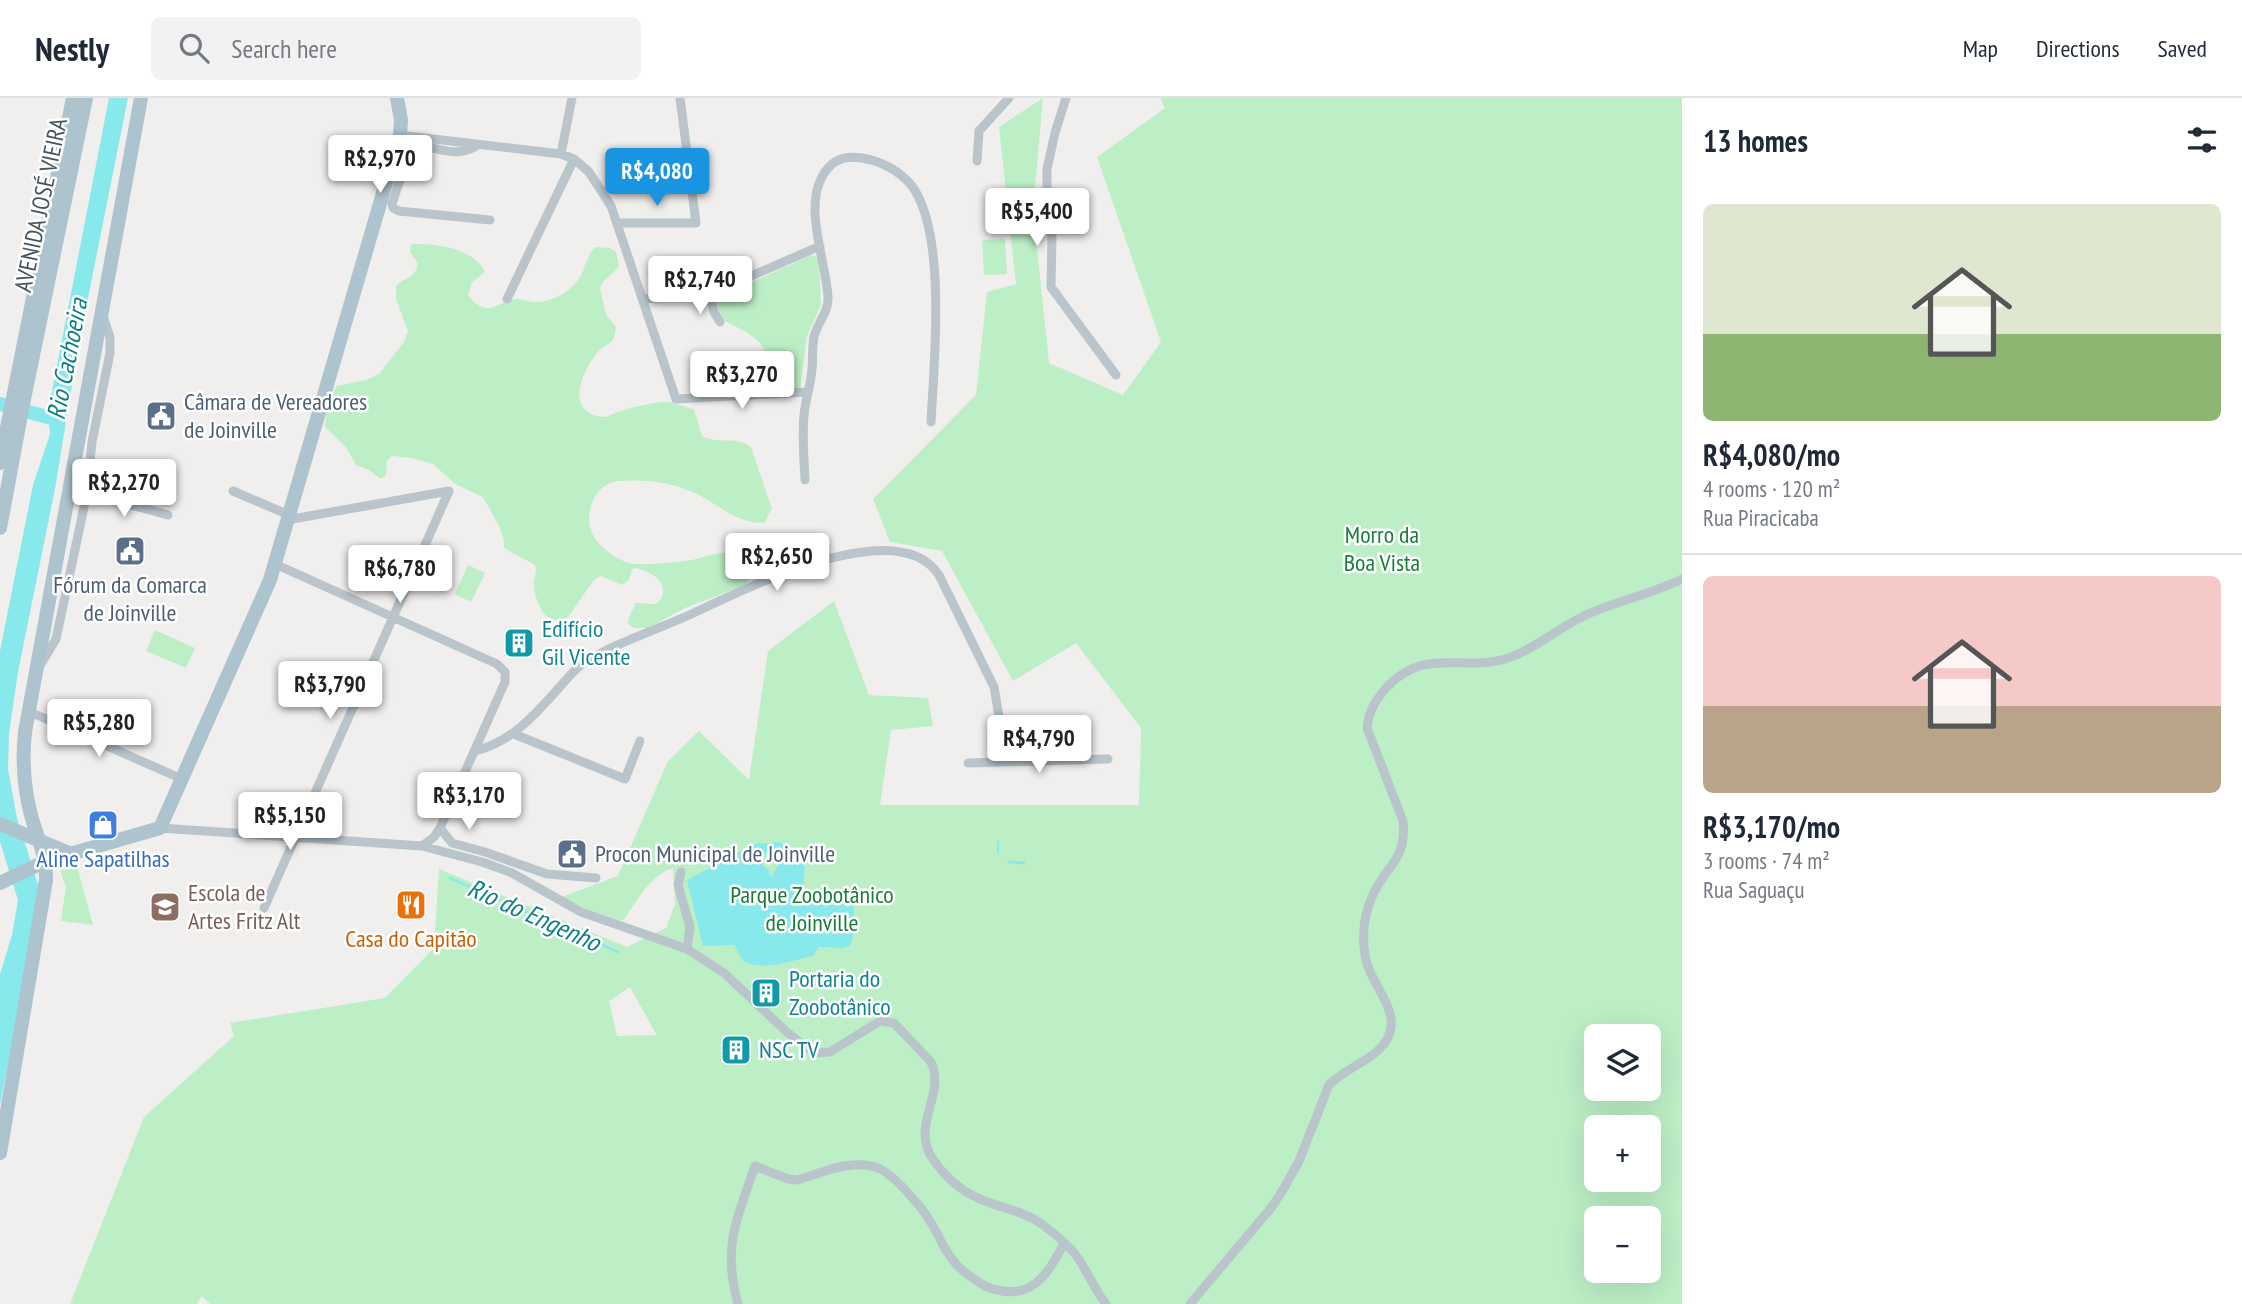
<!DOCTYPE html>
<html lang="en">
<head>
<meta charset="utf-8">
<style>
  body { margin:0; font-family:"PT Sans Narrow",sans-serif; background:#f2f2f3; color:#1f2937; height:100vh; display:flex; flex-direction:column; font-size:26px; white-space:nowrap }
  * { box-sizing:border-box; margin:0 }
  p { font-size:23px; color:#747a83 }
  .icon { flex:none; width:38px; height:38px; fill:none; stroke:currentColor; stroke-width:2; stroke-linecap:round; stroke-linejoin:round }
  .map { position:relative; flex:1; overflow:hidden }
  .sheet { display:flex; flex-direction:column; background:#fff; width:560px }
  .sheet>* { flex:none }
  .buttons { position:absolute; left:1584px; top:926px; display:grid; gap:14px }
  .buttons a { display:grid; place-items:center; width:77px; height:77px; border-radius:10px; background:#fff; box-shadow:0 7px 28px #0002; font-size:35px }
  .price { position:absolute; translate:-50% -60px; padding:0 16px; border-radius:7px; background:#fff; color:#222; font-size:23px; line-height:46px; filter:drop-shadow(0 2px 4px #0008) }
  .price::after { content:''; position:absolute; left:50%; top:42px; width:21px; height:16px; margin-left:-10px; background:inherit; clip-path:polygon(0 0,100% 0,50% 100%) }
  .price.selected { background:#1994e0; color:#fff }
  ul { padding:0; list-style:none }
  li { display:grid; align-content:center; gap:14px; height:371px; padding:0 21px }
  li+li { border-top:2px solid #e0e1e3 }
  li span { display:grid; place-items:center; height:217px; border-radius:10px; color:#555 }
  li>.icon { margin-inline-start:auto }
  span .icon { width:126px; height:126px; fill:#fffc; stroke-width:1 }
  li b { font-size:30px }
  h2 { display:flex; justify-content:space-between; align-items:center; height:84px; padding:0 21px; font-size:30px }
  header { display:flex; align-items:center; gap:42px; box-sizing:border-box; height:98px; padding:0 35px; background:#fff; border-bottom:2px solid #e0e1e3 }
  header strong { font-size:33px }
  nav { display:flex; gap:38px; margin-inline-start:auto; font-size:24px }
  .search { width:490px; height:63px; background:#f2f2f3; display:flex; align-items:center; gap:18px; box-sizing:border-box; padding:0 24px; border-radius:10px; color:#747a83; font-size:26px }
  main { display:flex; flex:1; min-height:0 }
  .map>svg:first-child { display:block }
  .green { fill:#bcefc6; fill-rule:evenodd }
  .water { fill:#88e9ec; fill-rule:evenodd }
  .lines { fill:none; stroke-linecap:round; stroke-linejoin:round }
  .stream { stroke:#88e9ec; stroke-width:2.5 }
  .river { stroke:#88e9ec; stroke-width:14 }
  .street { stroke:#b9c5cb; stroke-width:9 }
  .primary { stroke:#adc3cd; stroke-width:14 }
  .labels { text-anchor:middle; stroke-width:5; stroke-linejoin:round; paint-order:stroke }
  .street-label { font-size:24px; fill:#46555b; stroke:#fff }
  .service-label { font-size:24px; fill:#4e5e75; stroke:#fff; text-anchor:start }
  .park-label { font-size:24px; fill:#177d37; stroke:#fff }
  .culture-label { font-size:24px; fill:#0d838f; stroke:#fff; text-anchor:start }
  .shop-label { font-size:24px; fill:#366cbe; stroke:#fff }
  .education-label { font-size:24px; fill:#785e54; stroke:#fff; text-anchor:start }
  .food-label { font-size:24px; fill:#c56008; stroke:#fff }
  .water-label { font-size:26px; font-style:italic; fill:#0d7f82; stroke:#fff }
</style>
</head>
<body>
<header>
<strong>Nestly</strong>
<div class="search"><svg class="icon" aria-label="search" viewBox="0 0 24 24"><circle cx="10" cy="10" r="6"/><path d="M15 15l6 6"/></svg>Search here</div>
<nav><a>Map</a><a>Directions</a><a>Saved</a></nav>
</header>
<main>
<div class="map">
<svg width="1682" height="1206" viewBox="0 0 1682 1206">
  <rect width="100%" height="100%" fill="#f1eeee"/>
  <path class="green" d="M 1043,0 L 1033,111 L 1049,265 L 1123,297 L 1161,244 L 1097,59 L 1165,10 L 1160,0 L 1682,0 L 1682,1206 L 210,1206 L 202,1198 L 197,1206 L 70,1206 L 144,1019 L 234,938 L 230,925 L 385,900 L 434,850 L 439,771 L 627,849 L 666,830 L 675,806 L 673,770 C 648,779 638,802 623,823 L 585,811 L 561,799 L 618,778 L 668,663 L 699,633 L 749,682 L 768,553 L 834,503 L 869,597 L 928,600 L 933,628 L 891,632 L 880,707 L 1139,707 L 1141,630 L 1076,545 L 1013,583 L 942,453 L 890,444 L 873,401 L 976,297 L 987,194 L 1016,186 L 999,29 ZM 630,889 L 656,936 L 656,937 L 617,938 L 609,903 ZM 1596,938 L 1648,938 L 1648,990 L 1596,990 ZM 1596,1029 L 1648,1029 L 1648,1082 L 1596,1082 ZM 1596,1120 L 1648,1120 L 1648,1172 L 1596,1172 Z
    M 1005,141 L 1007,176 L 984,177 L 982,142 Z
    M 411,146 C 435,145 474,150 485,174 L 472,184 L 468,197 C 489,224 498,201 518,201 C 523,201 529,204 534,204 C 548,205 564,197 574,187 C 585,177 585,158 596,149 L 610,150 L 616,154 L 619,168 C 613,177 604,179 600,190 L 606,216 L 616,229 C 615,234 615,240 611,244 C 607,248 601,249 598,254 C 580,275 564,318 607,319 C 614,313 656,303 666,304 C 675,304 685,310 694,311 L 702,338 C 718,347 737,337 751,349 L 772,411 L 764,425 C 738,426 719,407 697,396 C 671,384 647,381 619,383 C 596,384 583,415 592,435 C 598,448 615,461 629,465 C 638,468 681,464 692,462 C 711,457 736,447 752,465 L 750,481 L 745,487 L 685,510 L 648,530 L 634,530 L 628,526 L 629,519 L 636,505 L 656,506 C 676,489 651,471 633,470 L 628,483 L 622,487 L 601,478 L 594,482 L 568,519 C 562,523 559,523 552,521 C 540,518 533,494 534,483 C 535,476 537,474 535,467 L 504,450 L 504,443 L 498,426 L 483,399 L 455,386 L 433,366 L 411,360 L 392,358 L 387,363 L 386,377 L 381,381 L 369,372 L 356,367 L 346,349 L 325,329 C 325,316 329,299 337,288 L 366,282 L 379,276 L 404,244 L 408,233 L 396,201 L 396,188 C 406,179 416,179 418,165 L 410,154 Z
    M 812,157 L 818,160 L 819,164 L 821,207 L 807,238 L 800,293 L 768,295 C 770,246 766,244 723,222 L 720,218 L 716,200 Z
    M 468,467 L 485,475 L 471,504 L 455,496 Z
    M 155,532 L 195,550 L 186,570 L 146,553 Z
    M 76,765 L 93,827 L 61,823 L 66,789 L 60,772 Z"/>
  <path class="water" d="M 109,0 L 128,0 L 78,250 L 55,391 L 18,574 L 9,636 L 8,671 L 17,720 L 40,793 L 40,802 L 0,1007 L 0,876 L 12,837 L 18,802 L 0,744 L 0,553 L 33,387 L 50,336 L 48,314 Z
    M 780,744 L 805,766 L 803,796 L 819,806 L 838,807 L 840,803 L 847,809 L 854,807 L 854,837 L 850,848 L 842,850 L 819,849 L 814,857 C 797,862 758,875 743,862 C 740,859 737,851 734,847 L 703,848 L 687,782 L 754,746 ZM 769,753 L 779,754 L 781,760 L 772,779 L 769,776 L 769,772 L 763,768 L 760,761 Z"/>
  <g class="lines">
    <path class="stream" d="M 998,744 L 998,754
      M 1009,764 L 1024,765
      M 450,780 L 618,854"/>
    <path class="river" d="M 0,306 L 58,322"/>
    <path class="street" d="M 1066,0 L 1055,35 L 1047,71 L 1047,96 L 1052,138 L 1051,189 L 1116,277
      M 400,37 L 561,56 L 574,61 L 589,74 L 611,108 L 676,301 L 808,294
      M 478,47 C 451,64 436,43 410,51 L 392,106 L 393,110 L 399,113 L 490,122
      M 561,56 L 572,0
      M 977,63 L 979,33 L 1009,0
      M 618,125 L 696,125 L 680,0
      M 710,196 L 714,214 L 720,224
      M 507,201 L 574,61
      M 643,201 L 710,196 L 820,148
      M 805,382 C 804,361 802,339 804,318 C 805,302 811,287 812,271 C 813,260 812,249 814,239 C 817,225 829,214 828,199 C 826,164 804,111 822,79 C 830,63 844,57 862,60 C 881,63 900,73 912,88 C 947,136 934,265 931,324
      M 233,393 L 289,417
      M 87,395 L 168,417
      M 287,422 L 449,393
      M 275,466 L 497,566 L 505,574 L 505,584 L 440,730 L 434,739 L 422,748
      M 778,475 L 823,441
      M 38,571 L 56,541 L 87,395 L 92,344 L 110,255 L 110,239 L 103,218
      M 28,613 L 182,681
      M 514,636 L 625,681 L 640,643
      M 475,653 C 511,644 534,618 558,591 C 566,582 574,571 585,564 C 616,545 653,533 687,518 C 740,494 896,412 939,477 L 994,589 L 1001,630 L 1001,663
      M 968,665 L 1108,661
      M 160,730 L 422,748 L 482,764 L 512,775 L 581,814 L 687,851 L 724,875 L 788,935 L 815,955 L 830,954 L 880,923 L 894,925 L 931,964 C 946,995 912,1026 931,1058 C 940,1073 958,1091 974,1098 C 996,1110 1022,1111 1043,1127 C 1055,1136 1069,1147 1078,1160 C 1088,1175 1095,1192 1106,1206
      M 440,730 L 452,745 L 485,754 L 547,776 L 596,780
      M 681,774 L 678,787 L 690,829 L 687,851
      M 264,810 L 449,393
      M 738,1206 C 722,1149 737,1121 755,1068 L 788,1081 L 797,1082 C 821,1075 856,1059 880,1071 C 895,1078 923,1110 931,1125 C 939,1137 943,1150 952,1161 C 961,1173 973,1181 985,1188 C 1028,1206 1047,1180 1064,1145
      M 1190,1206 L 1271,1110 L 1283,1092 L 1299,1063 L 1329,987 C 1346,968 1379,962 1389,937 C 1400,910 1368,884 1365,857 C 1362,838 1364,817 1372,799 C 1385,767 1407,764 1403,723 L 1367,630 C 1369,612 1376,601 1388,588 C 1427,548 1463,575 1508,560 C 1535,551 1557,531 1582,519 C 1614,503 1650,497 1682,481"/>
    <path class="primary" d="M 0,365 L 73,0
      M 0,430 L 23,306 L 86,0
      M 0,726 L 71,756
      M 0,785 L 46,763 L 160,730 L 270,482 L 400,37 L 401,22 L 397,0
      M 0,1055 L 46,782 C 47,759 37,739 31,717 C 24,690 22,662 25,634 L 141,0"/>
  </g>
  <defs>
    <g id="civic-square" transform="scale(1.575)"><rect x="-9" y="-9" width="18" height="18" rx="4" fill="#5c6f8a" stroke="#fff"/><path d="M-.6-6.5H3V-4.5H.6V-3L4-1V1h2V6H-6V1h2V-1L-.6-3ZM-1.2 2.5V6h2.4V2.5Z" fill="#fff"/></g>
    <g id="building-square" transform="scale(1.575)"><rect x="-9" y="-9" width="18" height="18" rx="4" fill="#0f9aa8" stroke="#fff"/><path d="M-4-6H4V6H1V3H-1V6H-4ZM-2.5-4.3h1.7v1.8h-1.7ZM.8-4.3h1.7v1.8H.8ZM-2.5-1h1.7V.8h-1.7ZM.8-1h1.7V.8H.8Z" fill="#fff"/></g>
    <g id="shop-square" transform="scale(1.575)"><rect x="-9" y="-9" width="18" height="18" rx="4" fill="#3f7fe0" stroke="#fff"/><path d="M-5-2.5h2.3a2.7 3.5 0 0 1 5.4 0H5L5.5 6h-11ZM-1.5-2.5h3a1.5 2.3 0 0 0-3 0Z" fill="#fff"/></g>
    <g id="restaurant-square" transform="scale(1.575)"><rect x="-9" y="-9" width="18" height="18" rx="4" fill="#e8710a" stroke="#fff"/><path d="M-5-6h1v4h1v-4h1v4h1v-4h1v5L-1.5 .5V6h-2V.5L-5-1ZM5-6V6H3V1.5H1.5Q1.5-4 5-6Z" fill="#fff"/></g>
    <g id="university-square" transform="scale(1.575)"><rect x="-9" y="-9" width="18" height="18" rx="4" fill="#8d6e63" stroke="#fff"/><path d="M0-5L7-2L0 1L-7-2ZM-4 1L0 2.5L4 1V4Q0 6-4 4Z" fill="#fff"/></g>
  </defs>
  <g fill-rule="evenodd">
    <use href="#civic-square" x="161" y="318"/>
    <use href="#civic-square" x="130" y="453"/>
    <use href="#building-square" x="519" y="545"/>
    <use href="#shop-square" x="103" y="727"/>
    <use href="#civic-square" x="572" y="756"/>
    <use href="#restaurant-square" x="411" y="807"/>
    <use href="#university-square" x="165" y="809"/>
    <use href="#building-square" x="766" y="895"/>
    <use href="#building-square" x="736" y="952"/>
  </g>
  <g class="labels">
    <g class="street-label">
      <text transform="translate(41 107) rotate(-78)" y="8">AVENIDA JOSÉ VIEIRA</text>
    </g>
    <g class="service-label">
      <text x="184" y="312">Câmara de Vereadores<tspan x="184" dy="28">de Joinville</tspan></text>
      <text x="130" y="495" text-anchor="middle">Fórum da Comarca<tspan x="130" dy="28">de Joinville</tspan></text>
      <text x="595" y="764">Procon Municipal de Joinville</text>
    </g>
    <g class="park-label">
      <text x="1382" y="445">Morro da<tspan x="1382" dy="28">Boa Vista</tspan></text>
      <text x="812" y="805">Parque Zoobotânico<tspan x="812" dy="28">de Joinville</tspan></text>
    </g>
    <g class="culture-label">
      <text x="542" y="539">Edifício<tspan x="542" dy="28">Gil Vicente</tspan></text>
      <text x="789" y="889">Portaria do<tspan x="789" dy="28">Zoobotânico</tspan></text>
      <text x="759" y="960">NSC TV</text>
    </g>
    <g class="shop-label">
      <text x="103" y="769">Aline Sapatilhas</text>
    </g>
    <g class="education-label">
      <text x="188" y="803">Escola de<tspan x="188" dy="28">Artes Fritz Alt</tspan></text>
    </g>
    <g class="food-label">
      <text x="411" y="849">Casa do Capitão</text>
    </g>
    <g class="water-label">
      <text transform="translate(67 261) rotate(-79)" y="9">Rio Cachoeira</text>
      <text transform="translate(534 817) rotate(24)" y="9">Rio do Engenho</text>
    </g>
  </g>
</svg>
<div class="buttons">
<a><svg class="icon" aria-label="layers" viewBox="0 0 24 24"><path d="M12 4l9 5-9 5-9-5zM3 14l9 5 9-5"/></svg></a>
<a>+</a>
<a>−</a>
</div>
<b class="price" style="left:380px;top:97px">R$2,970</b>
<b class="price selected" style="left:657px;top:110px">R$4,080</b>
<b class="price" style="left:1037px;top:150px">R$5,400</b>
<b class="price" style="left:700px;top:218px">R$2,740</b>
<b class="price" style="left:742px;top:313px">R$3,270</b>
<b class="price" style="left:124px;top:421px">R$2,270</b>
<b class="price" style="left:777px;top:495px">R$2,650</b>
<b class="price" style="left:400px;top:507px">R$6,780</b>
<b class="price" style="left:330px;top:623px">R$3,790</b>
<b class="price" style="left:99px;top:661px">R$5,280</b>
<b class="price" style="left:1039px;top:677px">R$4,790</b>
<b class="price" style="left:469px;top:734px">R$3,170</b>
<b class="price" style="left:290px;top:754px">R$5,150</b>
</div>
<section class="sheet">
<h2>13 homes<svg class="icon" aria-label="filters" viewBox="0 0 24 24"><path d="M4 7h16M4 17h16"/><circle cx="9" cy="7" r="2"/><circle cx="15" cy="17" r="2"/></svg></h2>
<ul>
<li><span style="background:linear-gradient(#dfe7d0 60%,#8fb573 0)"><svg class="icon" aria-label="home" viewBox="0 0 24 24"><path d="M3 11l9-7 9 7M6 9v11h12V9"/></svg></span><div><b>R$4,080/mo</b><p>4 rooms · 120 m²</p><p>Rua Piracicaba</p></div></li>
<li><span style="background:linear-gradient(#f6c9c9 60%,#b9a48a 0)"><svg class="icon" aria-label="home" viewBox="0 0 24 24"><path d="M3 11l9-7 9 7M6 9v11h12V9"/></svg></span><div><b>R$3,170/mo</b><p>3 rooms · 74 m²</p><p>Rua Saguaçu</p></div></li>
</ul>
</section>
</main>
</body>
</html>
